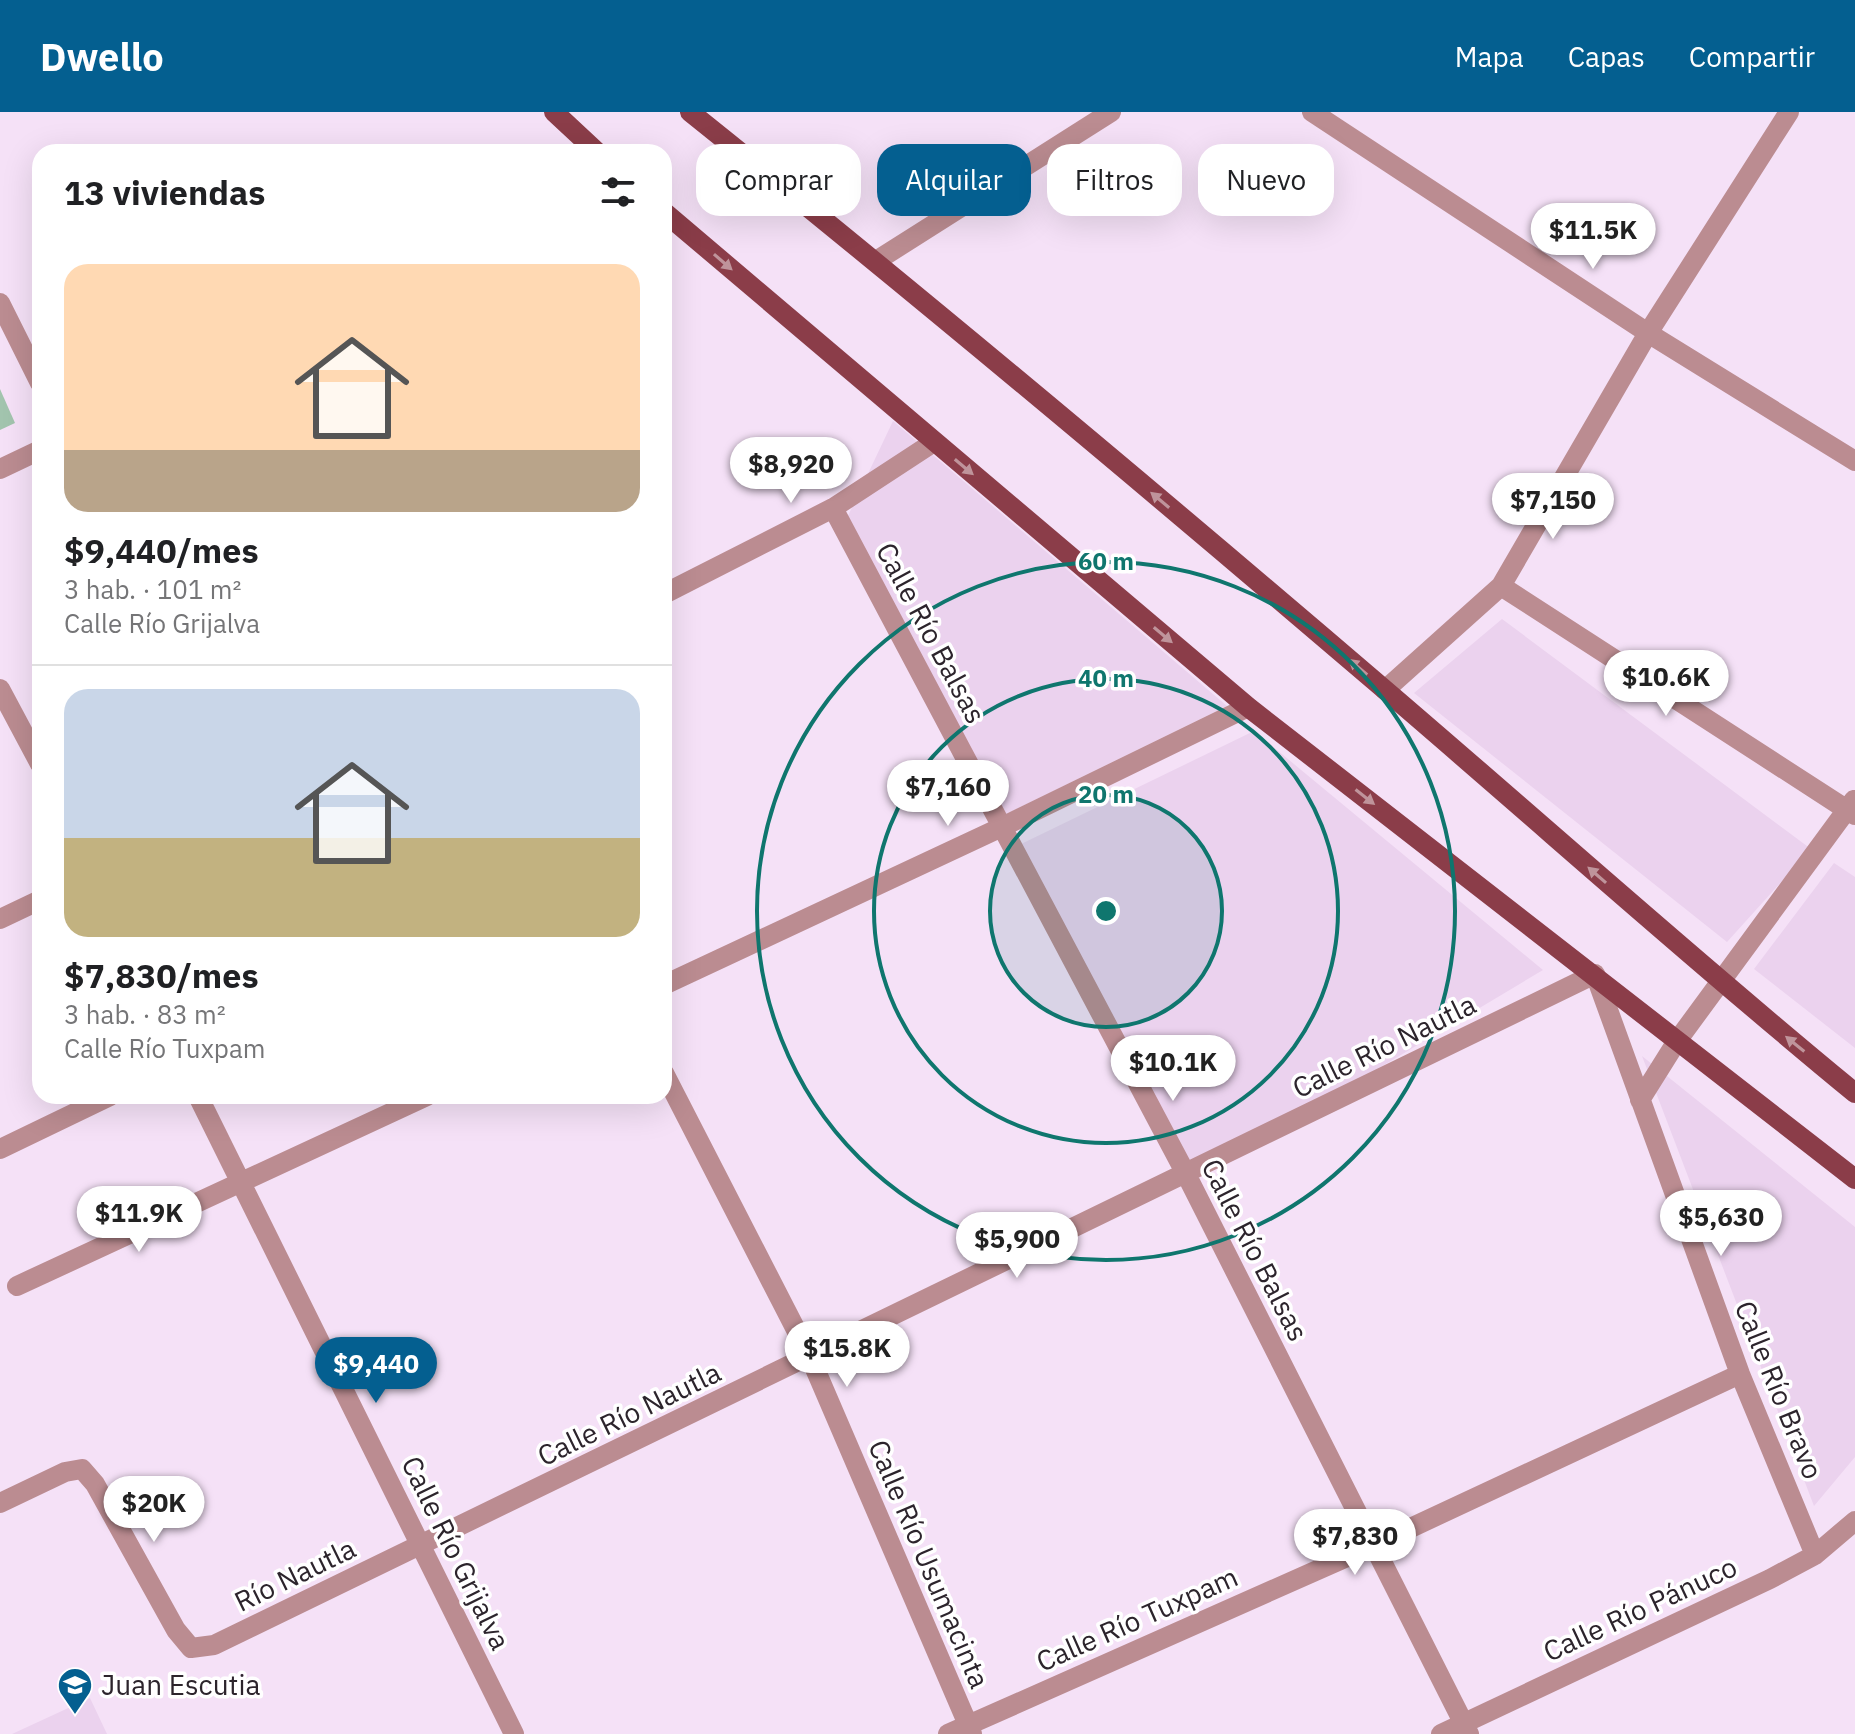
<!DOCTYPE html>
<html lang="es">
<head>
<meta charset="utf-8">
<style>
  body { margin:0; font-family:"IBM Plex Sans",sans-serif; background:#f6f6f6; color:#202124; height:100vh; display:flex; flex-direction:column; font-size:30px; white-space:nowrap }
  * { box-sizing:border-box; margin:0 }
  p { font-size:26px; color:#757577 }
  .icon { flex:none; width:44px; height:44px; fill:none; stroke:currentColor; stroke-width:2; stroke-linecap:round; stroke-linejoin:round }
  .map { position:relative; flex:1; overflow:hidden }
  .details { position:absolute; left:32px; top:32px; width:640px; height:960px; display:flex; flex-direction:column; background:#fff; border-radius:24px; box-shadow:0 8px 32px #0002 }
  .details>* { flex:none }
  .banner { position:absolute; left:696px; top:32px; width:760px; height:72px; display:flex; gap:16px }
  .price { position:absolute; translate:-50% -68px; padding:0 18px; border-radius:28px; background:#fff; color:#222; font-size:26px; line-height:52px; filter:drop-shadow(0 2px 4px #0008) }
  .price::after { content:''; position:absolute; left:50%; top:48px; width:24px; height:18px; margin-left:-12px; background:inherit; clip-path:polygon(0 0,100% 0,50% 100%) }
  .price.current { background:#045f90; color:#fff }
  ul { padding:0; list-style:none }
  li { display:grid; align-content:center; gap:16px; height:424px; padding:0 32px }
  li+li { border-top:2px solid #e0e0e0 }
  li span { display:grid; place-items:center; height:248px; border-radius:24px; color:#555 }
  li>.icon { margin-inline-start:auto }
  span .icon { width:144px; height:144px; fill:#fffc; stroke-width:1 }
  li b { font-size:34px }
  h2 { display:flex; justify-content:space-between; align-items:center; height:96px; padding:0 32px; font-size:34px }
  .tag { padding:0 28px; border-radius:24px; background:#fff; box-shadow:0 8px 32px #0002; font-size:28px; line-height:72px }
  .tag.current { background:#045f90; color:#fff }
  header { display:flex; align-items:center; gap:48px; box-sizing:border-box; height:112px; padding:0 40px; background:#045f90; color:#fff }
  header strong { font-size:38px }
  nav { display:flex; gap:44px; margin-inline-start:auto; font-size:28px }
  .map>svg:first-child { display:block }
  .built { fill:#ebd2ee }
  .green { fill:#a2c4ae }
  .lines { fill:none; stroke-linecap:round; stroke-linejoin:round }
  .minor { stroke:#bb8c91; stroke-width:20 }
  .major { stroke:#8b3d49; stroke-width:20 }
  .oneway { fill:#bf949b }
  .ring { fill:none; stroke:#0f766e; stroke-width:4 }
  .labels { text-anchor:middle; stroke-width:7; stroke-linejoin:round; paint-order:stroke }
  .street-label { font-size:28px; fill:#2c242c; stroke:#fff }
  .poi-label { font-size:28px; fill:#2c242c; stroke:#fff; text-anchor:start }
  .centre { fill:#0f766e; stroke:#fff; stroke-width:4 }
  .ring-label { font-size:24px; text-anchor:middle; font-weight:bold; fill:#0f766e; stroke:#fff; stroke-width:7; stroke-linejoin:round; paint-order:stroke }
</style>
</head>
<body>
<header>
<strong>Dwello</strong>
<nav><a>Mapa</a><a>Capas</a><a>Compartir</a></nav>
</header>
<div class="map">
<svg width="1855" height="1622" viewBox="0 0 1855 1622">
  <rect width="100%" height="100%" fill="#f5e1f7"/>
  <path class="built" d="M 893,309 L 1227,594 L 1002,704 L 846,408 Z
    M 1502,507 L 1811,737 L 1727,830 L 1414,581 Z
    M 1254,619 L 1543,858 L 1192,1068 L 1015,735 Z
    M 1834,751 L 1855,765 L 1855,936 L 1754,857 Z
    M 1642,944 L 1855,1115 L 1855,1345 L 1814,1394 Z
    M 90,1586 L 107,1622 L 12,1622 Z"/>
  <path class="green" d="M 0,277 L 15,311 L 0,318 Z"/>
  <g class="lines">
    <path class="minor" d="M 1312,0 L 1648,221 L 1855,349
      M 876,149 L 1111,0
      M 0,191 L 40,271
      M 0,357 L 40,338
      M 833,396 L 1186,1062 L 1469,1622
      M 1501,474 L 1855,703
      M 664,482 L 833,396 L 934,330
      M 0,577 L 40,652
      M 1385,578 L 1501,474 L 1648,221 L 1789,0
      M 0,807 L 40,788
      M 664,873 L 1004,714 L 1248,595
      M 664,961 L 810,1245 L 972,1622
      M 198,984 L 514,1622
      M 1640,988 L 1677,929 L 1854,688
      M 0,1037 L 110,984
      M 17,1174 L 427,984
      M 0,1391 L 65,1360 L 82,1357 L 95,1372 L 176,1518 L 191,1536 L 214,1533 L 1595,862 L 1740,1262 L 1815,1443
      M 948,1622 L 1374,1433 L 1740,1262
      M 1441,1622 L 1770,1467 L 1815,1443 L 1855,1409"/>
    <path class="major" d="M 554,0 L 597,40
      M 690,0 C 925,188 1156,382 1384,577 C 1542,712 1695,850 1855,981
      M 664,100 L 1248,595 L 1855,1067"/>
  </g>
  <defs><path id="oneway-solid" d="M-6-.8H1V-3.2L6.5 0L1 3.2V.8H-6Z" transform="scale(2)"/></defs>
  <g class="oneway">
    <use href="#oneway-solid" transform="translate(723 150) rotate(41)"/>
    <use href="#oneway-solid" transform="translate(964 355) rotate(40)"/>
    <use href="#oneway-solid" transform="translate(1160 388) rotate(-140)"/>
    <use href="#oneway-solid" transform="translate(1163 523) rotate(40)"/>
    <use href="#oneway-solid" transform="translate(1358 555) rotate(-140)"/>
    <use href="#oneway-solid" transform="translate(1365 685) rotate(38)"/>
    <use href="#oneway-solid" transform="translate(1597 763) rotate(-139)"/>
    <use href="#oneway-solid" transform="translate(1795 932) rotate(-141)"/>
  </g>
  <circle cx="1106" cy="799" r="116" fill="#0f766e" fill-opacity=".12"/>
  <g class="ring">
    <circle cx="1106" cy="799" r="116"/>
    <circle cx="1106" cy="799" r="232"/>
    <circle cx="1106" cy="799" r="349"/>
  </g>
  <defs>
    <g id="school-pin" transform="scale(1.8)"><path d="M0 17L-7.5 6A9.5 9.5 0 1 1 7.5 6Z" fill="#045f90" stroke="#fff"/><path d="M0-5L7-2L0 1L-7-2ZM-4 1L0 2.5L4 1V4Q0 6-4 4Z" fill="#fff"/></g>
  </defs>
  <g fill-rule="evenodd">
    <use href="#school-pin" x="75" y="1573"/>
  </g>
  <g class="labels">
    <g class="street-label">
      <text transform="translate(931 521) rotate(62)" y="10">Calle Río Balsas</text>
      <text transform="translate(1384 934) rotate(-26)" y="10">Calle Río Nautla</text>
      <text transform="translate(1255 1138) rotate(63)" y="10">Calle Río Balsas</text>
      <text transform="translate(1779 1278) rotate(68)" y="10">Calle Río Bravo</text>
      <text transform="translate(629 1302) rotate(-26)" y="10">Calle Río Nautla</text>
      <text transform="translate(456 1441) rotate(64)" y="10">Calle Río Grijalva</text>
      <text transform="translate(929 1452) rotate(67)" y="10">Calle Río Usumacinta</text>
      <text transform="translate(295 1463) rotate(-26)" y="10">Río Nautla</text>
      <text transform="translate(1640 1497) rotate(-25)" y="10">Calle Río Pánuco</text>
      <text transform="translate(1137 1507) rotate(-24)" y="10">Calle Río Tuxpam</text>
    </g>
    <g class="poi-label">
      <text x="101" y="1583">Juan Escutia</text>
    </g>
  </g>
  <circle cx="1106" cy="799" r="12" class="centre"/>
  <g class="ring-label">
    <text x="1106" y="458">60 m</text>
    <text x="1106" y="575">40 m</text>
    <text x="1106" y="691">20 m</text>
  </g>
</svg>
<b class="price" style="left:1593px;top:159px">$11.5K</b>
<b class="price" style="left:791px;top:393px">$8,920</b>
<b class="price" style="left:1553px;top:429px">$7,150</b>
<b class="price" style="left:1666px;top:606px">$10.6K</b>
<b class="price" style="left:948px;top:716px">$7,160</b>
<b class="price" style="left:1173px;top:991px">$10.1K</b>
<b class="price" style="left:139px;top:1142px">$11.9K</b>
<b class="price" style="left:1721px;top:1146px">$5,630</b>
<b class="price" style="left:1017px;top:1168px">$5,900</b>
<b class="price" style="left:847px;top:1277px">$15.8K</b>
<b class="price current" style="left:376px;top:1293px">$9,440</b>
<b class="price" style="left:154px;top:1432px">$20K</b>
<b class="price" style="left:1355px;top:1465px">$7,830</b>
<div class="banner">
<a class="tag">Comprar</a>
<a class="tag current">Alquilar</a>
<a class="tag">Filtros</a>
<a class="tag">Nuevo</a>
</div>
<section class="details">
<h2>13 viviendas<svg class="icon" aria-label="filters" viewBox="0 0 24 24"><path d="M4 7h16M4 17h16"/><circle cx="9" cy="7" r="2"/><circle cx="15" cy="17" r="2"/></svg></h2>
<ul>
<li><span style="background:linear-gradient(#ffd9b3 75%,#b9a48a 0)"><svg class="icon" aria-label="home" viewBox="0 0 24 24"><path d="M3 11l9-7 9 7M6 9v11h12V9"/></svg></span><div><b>$9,440/mes</b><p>3 hab. · 101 m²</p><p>Calle Río Grijalva</p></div></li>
<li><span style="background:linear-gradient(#c9d6e8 60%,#c2b280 0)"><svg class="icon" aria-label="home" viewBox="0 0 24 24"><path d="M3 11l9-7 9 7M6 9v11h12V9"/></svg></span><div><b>$7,830/mes</b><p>3 hab. · 83 m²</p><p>Calle Río Tuxpam</p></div></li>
</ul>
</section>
</div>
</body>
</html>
